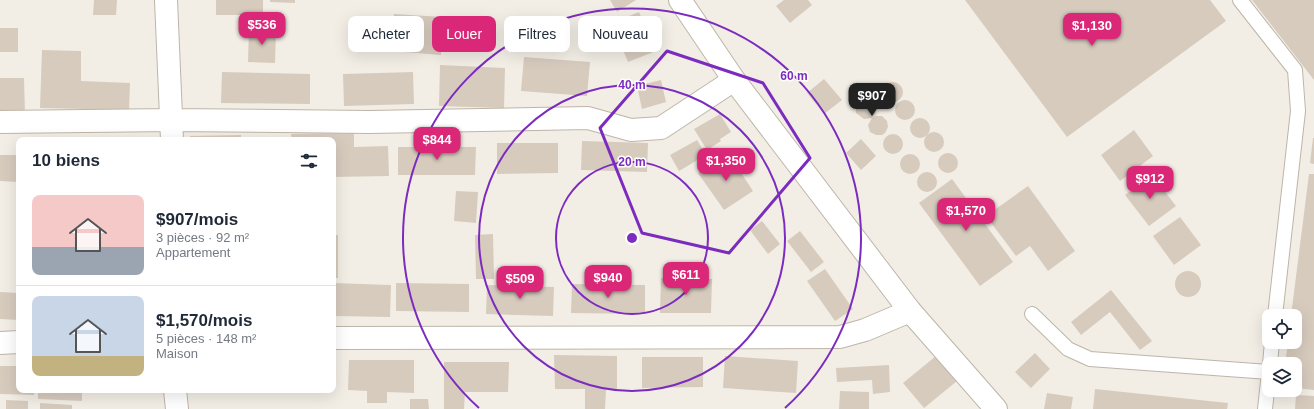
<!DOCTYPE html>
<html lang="fr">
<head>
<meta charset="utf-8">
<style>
  body { margin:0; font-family:Helvetica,sans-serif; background:#f6f6f7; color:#1f2937; height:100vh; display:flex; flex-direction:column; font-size:15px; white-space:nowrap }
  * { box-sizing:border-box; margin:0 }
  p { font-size:13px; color:#747a83 }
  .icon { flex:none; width:22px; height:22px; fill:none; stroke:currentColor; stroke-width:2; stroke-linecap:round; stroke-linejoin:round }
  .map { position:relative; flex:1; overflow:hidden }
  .sheet { position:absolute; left:16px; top:137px; width:320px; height:256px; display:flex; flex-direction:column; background:#fff; border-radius:8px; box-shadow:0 4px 16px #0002 }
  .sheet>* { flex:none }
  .top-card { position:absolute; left:348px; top:16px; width:380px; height:36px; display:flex; gap:8px }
  .buttons { position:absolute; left:1262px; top:309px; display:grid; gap:8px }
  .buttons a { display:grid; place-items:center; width:40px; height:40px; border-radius:8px; background:#fff; box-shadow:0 4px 16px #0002; font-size:20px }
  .price { position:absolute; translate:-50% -34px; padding:0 9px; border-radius:8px; background:#db2777; color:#fff; font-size:13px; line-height:26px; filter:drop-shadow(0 1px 2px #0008) }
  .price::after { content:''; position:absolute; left:50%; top:24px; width:12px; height:9px; margin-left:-6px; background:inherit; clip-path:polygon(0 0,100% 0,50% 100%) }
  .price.active { background:#222; color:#fff }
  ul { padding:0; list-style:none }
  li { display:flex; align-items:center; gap:12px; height:100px; padding:0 16px }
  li+li { border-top:1px solid #e0e1e3 }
  li span { display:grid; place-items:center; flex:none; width:112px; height:80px; border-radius:8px; color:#555 }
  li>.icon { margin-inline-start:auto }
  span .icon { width:48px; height:48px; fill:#fffc; stroke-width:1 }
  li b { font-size:17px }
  h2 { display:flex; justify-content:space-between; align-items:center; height:48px; padding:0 16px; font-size:17px }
  .tag { padding:0 14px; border-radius:8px; background:#fff; box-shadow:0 4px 16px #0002; font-size:14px; line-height:36px }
  .tag.active { background:#db2777; color:#fff }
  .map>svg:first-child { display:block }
  .building { fill:#d7cbbe }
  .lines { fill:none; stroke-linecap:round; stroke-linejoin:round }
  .service-casing { stroke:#beb5a8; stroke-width:16 }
  .minor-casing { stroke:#beb5a8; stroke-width:24 }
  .tertiary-casing { stroke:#beb5a8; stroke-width:24 }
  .service { stroke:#fff; stroke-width:14 }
  .minor { stroke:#fff; stroke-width:22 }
  .tertiary { stroke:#fff; stroke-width:22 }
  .marked { fill:none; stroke:#7b2cbf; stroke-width:3; stroke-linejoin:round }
  .ring { fill:none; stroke:#7b2cbf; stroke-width:2 }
  .centre { fill:#7b2cbf; stroke:#fff; stroke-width:2 }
  .ring-label { font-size:12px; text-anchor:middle; font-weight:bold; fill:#7b2cbf; stroke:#fff; stroke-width:3; stroke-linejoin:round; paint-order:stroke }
</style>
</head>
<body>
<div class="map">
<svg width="1314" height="409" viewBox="0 0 1314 409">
  <rect width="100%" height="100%" fill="#f2eee5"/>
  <path class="building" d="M 94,0 L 117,0 L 116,15 L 93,15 Z
    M 216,0 L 263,0 L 263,15 L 216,15 Z
    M 270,0 L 295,0 L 295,3 L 270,2 Z
    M 610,0 L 636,0 L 617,12 Z
    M 784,0 L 808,0 L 812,5 L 790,23 L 776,6 Z
    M 965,0 L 1210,0 L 1226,21 L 1067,137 Z
    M 1252,0 L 1314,0 L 1314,80 Z
    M 639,12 L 656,51 L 628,62 L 612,23 Z
    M 394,14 L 443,17 L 441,55 L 391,51 Z
    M 0,28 L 18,28 L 18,52 L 0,52 Z
    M 249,28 L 276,29 L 275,63 L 248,62 Z
    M 42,50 L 81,51 L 81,81 L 130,83 L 129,110 L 40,108 Z
    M 524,57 L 590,62 L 587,96 L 521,91 Z
    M 440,65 L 505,68 L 504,108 L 439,106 Z
    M 222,72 L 310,74 L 310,104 L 221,103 Z
    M 413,72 L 414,104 L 344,106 L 343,74 Z
    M 0,78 L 24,78 L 25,115 L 0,115 Z
    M 824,79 L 842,100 L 824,114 L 807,93 Z
    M 661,80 L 666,102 L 642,109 L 637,86 Z
    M883 92a10 10 0 1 1 20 0a10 10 0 1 1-20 0Z
    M 867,99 L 873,102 L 876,107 L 875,114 L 872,118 L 876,116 L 882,116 L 887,121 L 888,127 L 885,133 L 882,135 L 876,135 L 870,132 L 868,125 L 872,118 L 864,119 L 856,113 L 856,109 L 858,103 L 861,101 Z
    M895 110a10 10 0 1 1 20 0a10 10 0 1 1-20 0Z
    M 720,114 L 731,132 L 720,139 L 721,141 L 707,150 L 694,129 Z
    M910 128a10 10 0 1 1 20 0a10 10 0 1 1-20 0Z
    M 1134,130 L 1153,156 L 1120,181 L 1101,155 Z
    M924 142a10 10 0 1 1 20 0a10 10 0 1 1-20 0Z
    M 354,133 L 354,147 L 388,146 L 389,176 L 333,177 L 333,140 L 292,140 L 291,134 Z
    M883 144a10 10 0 1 1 20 0a10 10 0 1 1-20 0Z
    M 241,135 L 241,140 L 190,140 L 190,136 Z
    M 1313,138 L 1314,138 L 1314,164 L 1310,163 Z
    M 861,139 L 876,156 L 861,170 L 846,153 Z
    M 697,140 L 706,155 L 679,171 L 670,155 Z
    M 582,141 L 648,143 L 647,172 L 581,170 Z
    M 497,143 L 558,143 L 558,173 L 497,174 Z
    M 398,147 L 476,147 L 475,175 L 398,175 Z
    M 728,153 L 753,191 L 724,210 L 698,173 Z
    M938 163a10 10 0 1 1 20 0a10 10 0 1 1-20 0Z
    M900 164a10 10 0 1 1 20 0a10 10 0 1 1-20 0Z
    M 0,155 L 19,155 L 19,182 L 0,181 Z
    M917 182a10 10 0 1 1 20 0a10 10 0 1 1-20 0Z
    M 1309,174 L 1314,174 L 1314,390 L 1295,388 L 1295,364 L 1285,364 L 1288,342 L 1295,342 L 1295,316 L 1291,316 Z
    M 1152,175 L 1176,206 L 1149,226 L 1125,195 Z
    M 952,179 L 1013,262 L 980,286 L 919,203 Z
    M 1028,186 L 1075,251 L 1048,271 L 1030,246 L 1016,256 L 986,216 Z
    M 456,191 L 478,192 L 476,223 L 454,221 Z
    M 1180,217 L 1201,245 L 1174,265 L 1153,236 Z
    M 762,221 L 780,244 L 768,254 L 750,230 Z
    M 800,231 L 824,262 L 811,272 L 787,241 Z
    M 493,234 L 494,279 L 476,279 L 475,235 Z
    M 333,235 L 338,235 L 338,278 L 333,278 Z
    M 825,269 L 853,309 L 835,321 L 807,281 Z
    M1175 284a13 13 0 1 1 26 0a13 13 0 1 1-26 0Z
    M 661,278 L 712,279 L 711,313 L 660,313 Z
    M 333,283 L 391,285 L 390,317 L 333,316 Z
    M 396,283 L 469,284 L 469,312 L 396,311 Z
    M 572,284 L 645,285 L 645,314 L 571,313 Z
    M 487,285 L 554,287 L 553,316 L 486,314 Z
    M 1111,290 L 1152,341 L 1140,350 L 1110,312 L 1081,335 L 1071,322 Z
    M 0,292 L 19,293 L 19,320 L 0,319 Z
    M 1035,353 L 1050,369 L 1031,388 L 1015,372 Z
    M 554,355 L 617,356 L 617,389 L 606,389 L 605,409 L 585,409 L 585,389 L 555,389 Z
    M 725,356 L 798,361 L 796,393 L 723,388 Z
    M 936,356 L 957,381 L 924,408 L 903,383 Z
    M 642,357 L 703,357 L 703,387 L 642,388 Z
    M 349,360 L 414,360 L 414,393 L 387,392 L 387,403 L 367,403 L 367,391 L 348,390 Z
    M 444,362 L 509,362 L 508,392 L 465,392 L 464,409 L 444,409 Z
    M 889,365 L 890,392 L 873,394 L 872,380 L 837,382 L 836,368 Z
    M 0,366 L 19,366 L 19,390 L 34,390 L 34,395 L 0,394 Z
    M 1095,389 L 1228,403 L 1227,409 L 1093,409 Z
    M 38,390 L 82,390 L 82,401 L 38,399 Z
    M 129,390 L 146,390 L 146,392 L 129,391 Z
    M 840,391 L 869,392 L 869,409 L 839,409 Z
    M 1047,393 L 1073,397 L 1071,409 L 1044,409 Z
    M 1296,395 L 1314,396 L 1314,409 L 1295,409 Z
    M 410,399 L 428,399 L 429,409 L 410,409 Z
    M 6,400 L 28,401 L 28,409 L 6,409 Z
    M 40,403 L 72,405 L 72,409 L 40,409 Z"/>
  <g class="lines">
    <g class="service-casing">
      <path id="service" d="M 1240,0 L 1295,70 L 1298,111 L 1275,316
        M 1032,314 L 1068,349 L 1090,359 L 1269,372
        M 1270,364 L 1272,342
        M 1265,409 L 1269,372"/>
    </g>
    <g class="minor-casing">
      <path id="minor" d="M 166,0 L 172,140
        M 0,122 L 172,120 L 369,122 L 588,118 L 631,130 L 661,128 L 734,80
        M 333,338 L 840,337 L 865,330 L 910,311
        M 0,343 L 19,342
        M 175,390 L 177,409"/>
    </g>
    <g class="tertiary-casing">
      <path id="tertiary" d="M 680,0 L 734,80 L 910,311 L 996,409"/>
    </g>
    <use href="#service" class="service"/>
    <use href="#minor" class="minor"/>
    <use href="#tertiary" class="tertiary"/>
  </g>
  <path class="marked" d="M 667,51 L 763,83 L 810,158 L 729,253 L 642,233 L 600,128 Z"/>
  <g class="ring">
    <circle cx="632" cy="238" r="76"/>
    <circle cx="632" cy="238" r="153"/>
    <path d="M479 408A229 229 0 1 1 785 408"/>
  </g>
  <circle cx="632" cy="238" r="6" class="centre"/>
  <g class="ring-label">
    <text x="794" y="80">60 m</text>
    <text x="632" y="89">40 m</text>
    <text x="632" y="166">20 m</text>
  </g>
</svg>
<div class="buttons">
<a><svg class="icon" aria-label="locate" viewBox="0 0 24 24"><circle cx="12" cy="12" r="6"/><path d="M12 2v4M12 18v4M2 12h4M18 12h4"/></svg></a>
<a><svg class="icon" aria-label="layers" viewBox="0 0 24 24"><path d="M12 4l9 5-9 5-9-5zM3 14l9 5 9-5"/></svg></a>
</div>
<b class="price" style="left:262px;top:46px">$536</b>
<b class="price" style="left:1092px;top:47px">$1,130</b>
<b class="price active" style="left:872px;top:117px">$907</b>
<b class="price" style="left:437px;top:161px">$844</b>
<b class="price" style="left:726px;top:182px">$1,350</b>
<b class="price" style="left:1150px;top:200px">$912</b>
<b class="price" style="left:966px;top:232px">$1,570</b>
<b class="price" style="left:686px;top:296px">$611</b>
<b class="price" style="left:608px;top:299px">$940</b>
<b class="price" style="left:520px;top:300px">$509</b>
<div class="top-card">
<a class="tag">Acheter</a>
<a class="tag active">Louer</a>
<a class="tag">Filtres</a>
<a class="tag">Nouveau</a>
</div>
<section class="sheet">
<h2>10 biens<svg class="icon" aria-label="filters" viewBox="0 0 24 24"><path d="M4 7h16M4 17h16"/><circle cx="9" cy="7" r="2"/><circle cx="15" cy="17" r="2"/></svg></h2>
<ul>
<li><span style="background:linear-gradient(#f6c9c9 65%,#9aa5b1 0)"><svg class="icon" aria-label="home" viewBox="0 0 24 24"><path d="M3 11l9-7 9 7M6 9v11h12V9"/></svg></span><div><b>$907/mois</b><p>3 pièces · 92 m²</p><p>Appartement</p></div></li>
<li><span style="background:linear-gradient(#c9d6e8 75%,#c2b280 0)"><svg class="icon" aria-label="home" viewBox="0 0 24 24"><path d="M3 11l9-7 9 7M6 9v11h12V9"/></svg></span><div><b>$1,570/mois</b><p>5 pièces · 148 m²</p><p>Maison</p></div></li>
</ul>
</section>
</div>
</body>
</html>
